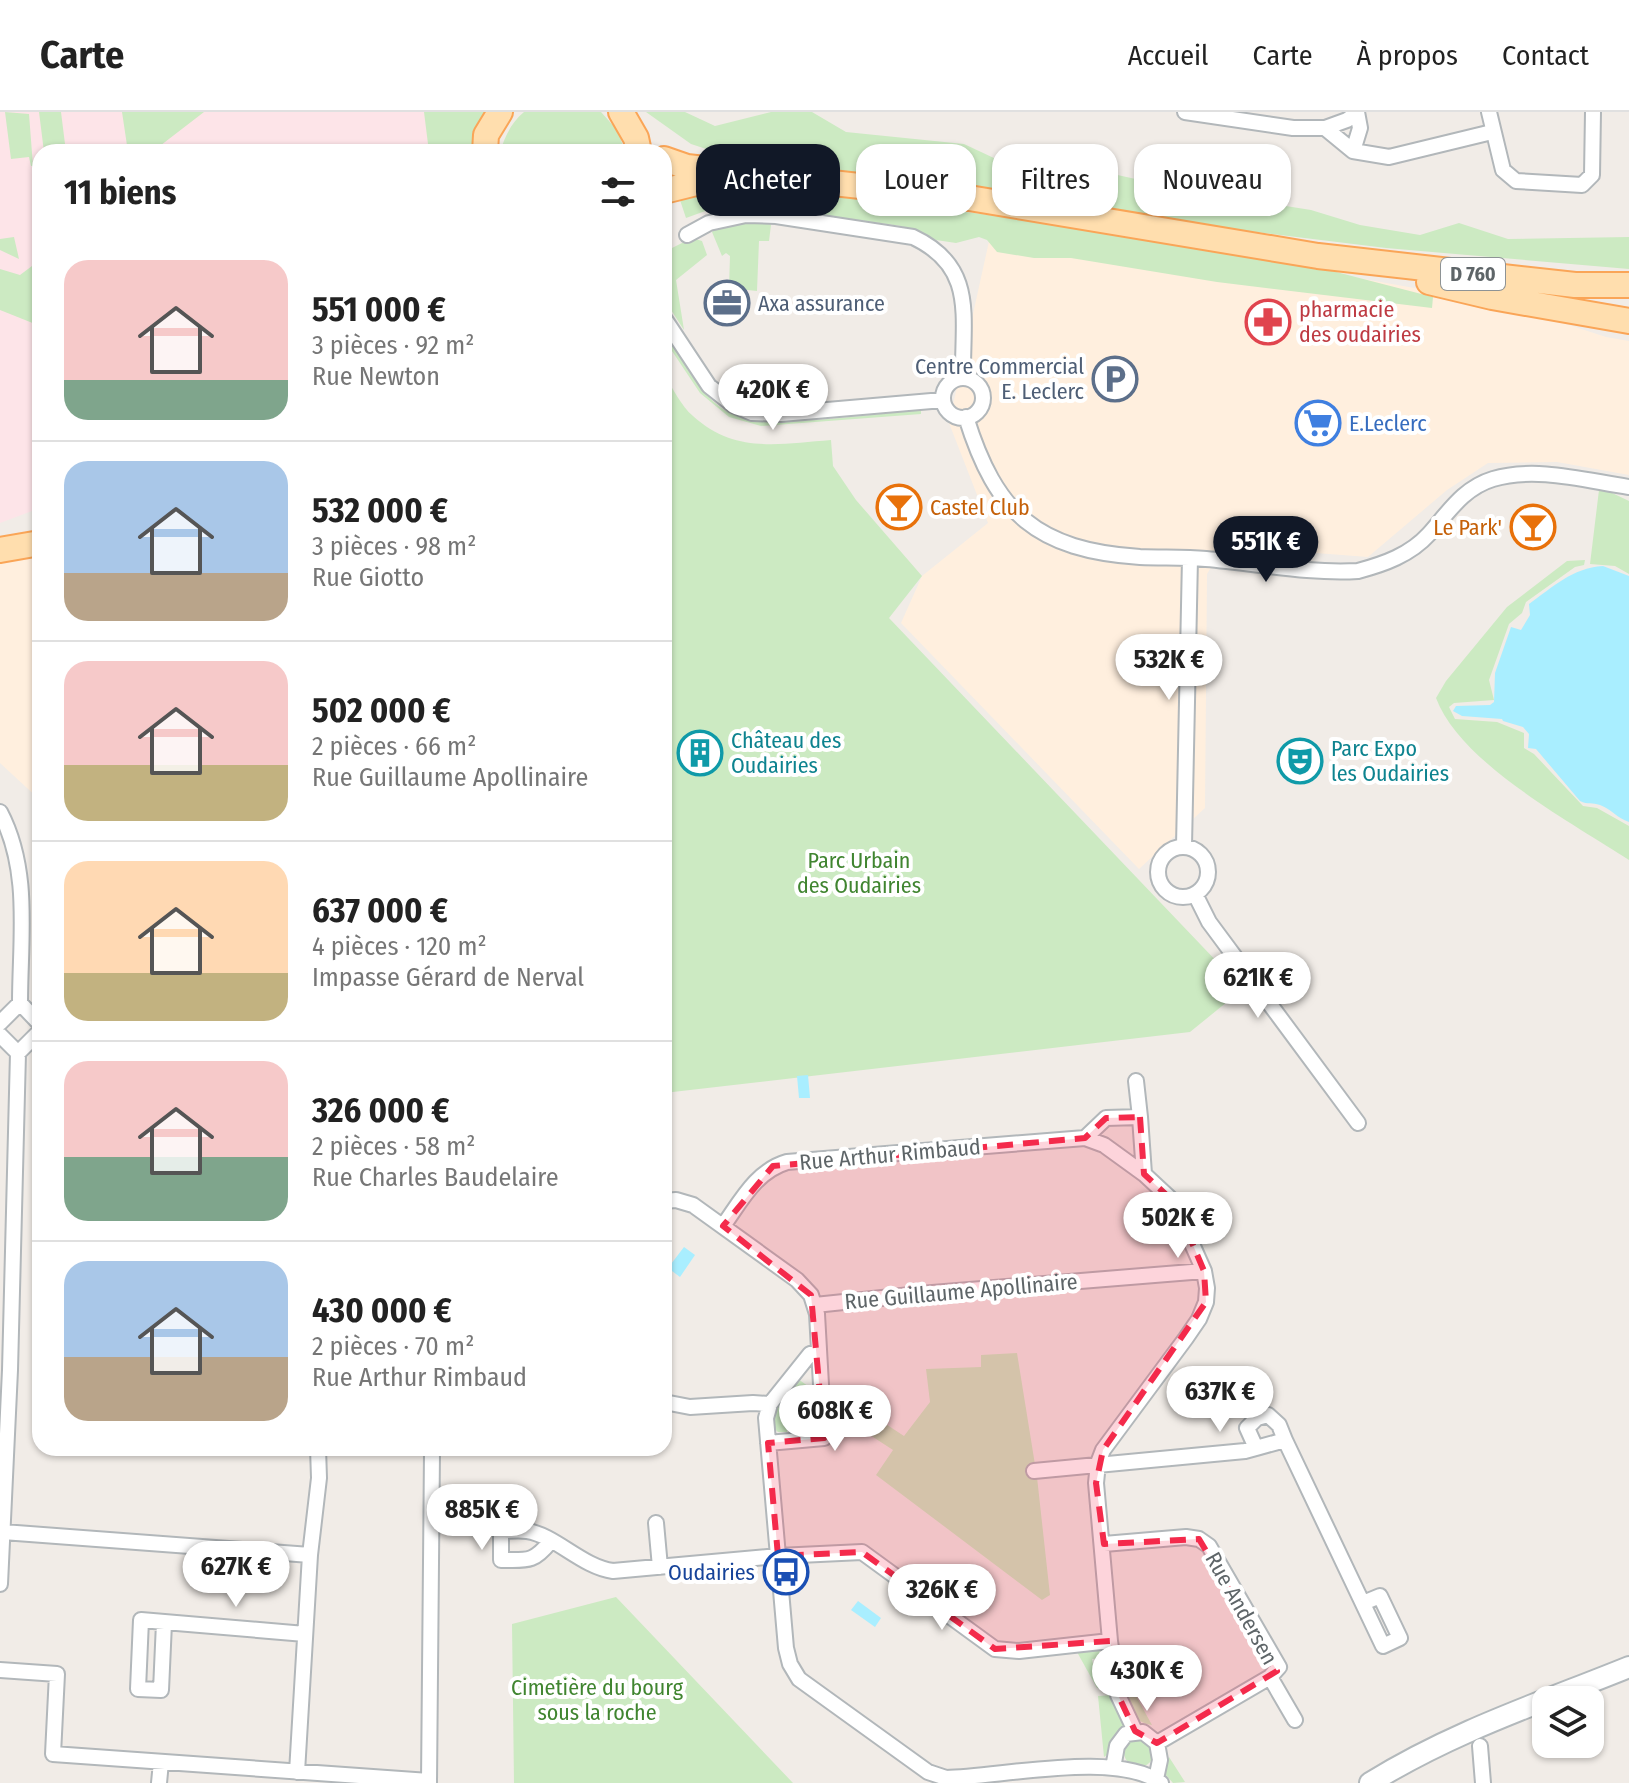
<!DOCTYPE html>
<html lang="fr">
<head>
<meta charset="utf-8">
<style>
  body { margin:0; font-family:"Fira Sans Condensed",sans-serif; background:#f2f2f2; color:#222; height:100vh; display:flex; flex-direction:column; font-size:30px; white-space:nowrap }
  * { box-sizing:border-box; margin:0 }
  p { font-size:26px; color:#767676 }
  .icon { flex:none; width:44px; height:44px; fill:none; stroke:currentColor; stroke-width:2; stroke-linecap:round; stroke-linejoin:round }
  .map { position:relative; flex:1; overflow:hidden }
  .drawer { position:absolute; left:32px; top:32px; width:640px; height:1312px; display:flex; flex-direction:column; background:#fff; border-radius:24px; box-shadow:0 2px 6px #0004 }
  .drawer>* { flex:none }
  .hud { position:absolute; left:696px; top:32px; width:760px; height:72px; display:flex; gap:16px }
  .buttons { position:absolute; left:1532px; top:1574px; display:grid; gap:16px }
  .buttons a { display:grid; place-items:center; width:72px; height:72px; border-radius:16px; background:#fff; box-shadow:0 2px 6px #0004; font-size:40px }
  .price { position:absolute; translate:-50% -68px; padding:0 18px; border-radius:28px; background:#fff; color:#222; font-size:26px; line-height:52px; filter:drop-shadow(0 2px 4px #0008) }
  .price::after { content:''; position:absolute; left:50%; top:48px; width:24px; height:18px; margin-left:-12px; background:inherit; clip-path:polygon(0 0,100% 0,50% 100%) }
  .price.on { background:#111827; color:#fff }
  ul { padding:0; list-style:none }
  li { display:flex; align-items:center; gap:24px; height:200px; padding:0 32px }
  li+li { border-top:2px solid #e0e0e0 }
  li span { display:grid; place-items:center; flex:none; width:224px; height:160px; border-radius:24px; color:#555 }
  li>.icon { margin-inline-start:auto }
  span .icon { width:96px; height:96px; fill:#fffc; stroke-width:1 }
  li b { font-size:34px }
  h2 { display:flex; justify-content:space-between; align-items:center; height:96px; padding:0 32px; font-size:34px }
  .tag { padding:0 28px; border-radius:24px; background:#fff; box-shadow:0 2px 6px #0004; font-size:28px; line-height:72px }
  .tag.on { background:#111827; color:#fff }
  header { display:flex; align-items:center; gap:48px; box-sizing:border-box; height:112px; padding:0 40px; background:#fff; border-bottom:2px solid #e0e0e0 }
  header strong { font-size:38px }
  nav { display:flex; gap:44px; margin-inline-start:auto; font-size:28px }
  .map>svg:first-child { display:block }
  .commercial { fill:#ffefde }
  .medical { fill:#fde4e8 }
  .green { fill:#cceac2 }
  .water { fill:#a9eeff }
  .lines { fill:none; stroke-linecap:round; stroke-linejoin:round }
  .street-casing { stroke:#b2b7ba; stroke-width:18 }
  .secondary-casing { stroke:#b3b9bc; stroke-width:24 }
  .primary-casing { stroke:#faa557; stroke-width:28 }
  .street { stroke:#fff; stroke-width:14 }
  .secondary { stroke:#fff; stroke-width:20 }
  .primary { stroke:#ffdeae; stroke-width:24 }
  .marked { fill:#f42a4b; fill-opacity:0.2; stroke:#f42a4b; stroke-width:6; stroke-dasharray:16 10; stroke-linejoin:round }
  .labels { text-anchor:middle; stroke-width:8; stroke-linejoin:round; paint-order:stroke }
  .shield { fill:#fff; stroke:#8e9395; stroke-width:2 }
  .shield-label { font-size:20px; font-weight:bold; fill:#5e6568 }
  .service-label { font-size:22px; fill:#4e5e75; stroke:#fff; text-anchor:start }
  .health-label { font-size:22px; fill:#be3a42; stroke:#fff; text-anchor:start }
  .shop-label { font-size:22px; fill:#366cbe; stroke:#fff; text-anchor:start }
  .food-label { font-size:22px; fill:#c56008; stroke:#fff; text-anchor:start }
  .culture-label { font-size:22px; fill:#0d838f; stroke:#fff; text-anchor:start }
  .park-label { font-size:22px; fill:#408530; stroke:#fff }
  .street-label { font-size:22px; fill:#5e6568; stroke:#fff }
  .transit-label { font-size:22px; fill:#164399; stroke:#fff; text-anchor:end }
</style>
</head>
<body>
<header>
<strong>Carte</strong>
<nav><a>Accueil</a><a>Carte</a><a>À propos</a><a>Contact</a></nav>
</header>
<div class="map">
<svg width="1629" height="1671" viewBox="0 0 1629 1671">
  <rect width="100%" height="100%" fill="#f1ece7"/>
  <path class="commercial" d="M 995,102 L 1505,192 L 1606,225 L 1629,229 L 1629,363 L 1557,350 L 1488,351 L 1447,378 L 1368,445 L 1224,434 L 1207,462 L 1205,696 L 1139,757 L 901,511 L 922,464 L 988,411 L 949,311 Z
    M 40,416 L 40,688 L 0,651 L 0,437 Z"/>
  <path class="medical" d="M 0,0 L 440,0 L 442,40 L 40,40 L 40,396 L 0,411 Z"/>
  <path class="green" d="M 5,0 L 29,2 L 33,54 L 31,54 L 29,45 L 11,47 Z
    M 39,0 L 61,0 L 66,40 L 44,40 Z
    M 122,0 L 204,0 L 152,40 L 128,40 Z
    M 424,0 L 485,0 L 479,10 L 475,40 L 429,40 Z
    M 524,0 L 601,0 L 618,19 L 625,40 L 500,40 C 505,24 511,11 524,0 Z
    M 646,0 L 685,0 L 715,14 L 771,0 L 812,0 L 846,20 L 964,32 L 996,47 L 1059,50 L 1185,78 L 1311,98 L 1360,113 L 1420,123 L 1459,111 L 1508,127 L 1629,125 L 1629,157 L 1386,136 L 1248,119 L 989,81 L 764,56 L 691,32 Z
    M 743,71 L 1151,124 L 1282,146 L 1433,185 L 1432,196 L 1217,170 L 1071,146 L 1034,146 L 997,140 L 987,128 L 979,125 L 956,131 L 936,128 L 901,114 L 744,92 L 719,94 L 686,106 L 679,85 Z
    M 768,108 L 771,113 L 769,129 L 759,129 L 757,179 L 729,176 L 730,144 L 726,141 L 722,144 L 712,120 C 723,105 751,109 768,108 Z
    M 14,125 L 19,147 L 0,138 L 0,127 Z
    M 692,126 L 702,129 L 707,143 L 676,168 L 684,218 L 664,187 L 664,140 Z
    M 40,148 L 40,214 L 0,198 L 0,157 L 20,163 Z
    M 664,219 C 682,246 700,286 730,301 C 766,319 877,301 921,298 L 921,302 L 761,314 L 729,305 L 700,281 L 664,227 Z
    M 664,263 C 673,276 681,294 693,304 C 735,342 779,332 831,328 L 833,354 L 856,388 L 922,464 L 889,506 L 1243,877 L 1190,920 L 664,981 Z
    M 1599,378 L 1608,379 L 1629,389 L 1629,462 L 1615,454 L 1590,452 Z
    M 1585,448 L 1584,453 L 1575,455 L 1526,490 L 1522,501 L 1509,512 L 1489,568 L 1494,588 L 1454,591 L 1449,595 L 1455,607 L 1497,610 L 1524,621 L 1524,636 L 1534,642 L 1583,694 L 1597,696 L 1629,714 L 1629,748 C 1571,710 1460,651 1436,586 L 1446,569 L 1507,495 L 1567,449 Z
    M 1017,1241 L 1037,1365 L 1050,1483 L 1042,1488 L 876,1363 L 893,1338 L 853,1312 L 863,1297 L 904,1324 L 930,1290 L 926,1257 L 981,1255 L 981,1243 Z
    M 798,1267 L 815,1279 L 815,1285 L 805,1286 L 806,1301 L 817,1300 L 817,1304 L 810,1311 L 808,1318 L 802,1317 L 800,1309 L 787,1310 L 787,1320 L 778,1320 L 773,1315 L 772,1301 Z
    M 616,1485 L 793,1671 L 514,1671 L 512,1512 Z
    M 1098,1537 L 1103,1546 L 1092,1547 L 1095,1564 L 1103,1567 L 1104,1575 L 1097,1576 L 1077,1540 Z
    M 1131,1575 L 1152,1613 C 1131,1610 1129,1595 1123,1577 Z
    M 1114,1583 L 1125,1617 L 1112,1639 L 1104,1645 L 1098,1584 Z
    M1124 1640a15 15 0 1 1 30 0a15 15 0 1 1-30 0Z
    M 1169,1645 L 1185,1670 L 1173,1671 L 1165,1662 Z"/>
  <path class="water" d="M 1226,52 L 1246,55 L 1249,62 L 1244,67 L 1224,63 Z
    M 1603,454 L 1629,464 L 1629,710 C 1617,706 1611,697 1600,693 C 1592,690 1588,693 1580,689 L 1536,637 L 1528,636 L 1529,622 L 1523,615 L 1503,609 L 1502,607 L 1462,604 L 1453,599 L 1456,594 L 1490,593 L 1494,590 L 1495,561 L 1511,515 L 1521,518 L 1530,503 L 1529,492 C 1553,475 1572,456 1603,454 Z
    M 808,963 L 810,986 L 799,986 L 797,964 Z
    M 684,1135 L 695,1143 L 680,1165 L 668,1156 Z
    M 858,1489 L 881,1506 L 875,1515 L 851,1498 Z"/>
  <g class="lines">
    <g class="street-casing">
      <path id="street" d="M 1185,0 L 1293,16 L 1325,16 L 1353,39 L 1389,45 L 1492,20
        M 1489,0 L 1503,58 L 1516,69 L 1582,73 L 1592,63 L 1593,0
        M 1325,16 L 1347,8 L 1357,1
        M 1353,39 L 1360,16 L 1357,0
        M 687,123 L 709,111 L 746,103 L 776,104 L 913,125 C 977,155 962,205 963,266
        M 664,206 L 709,274 L 733,293 L 752,301 L 781,302 L 943,288
        M943 286a20 20 0 1 1 40 0a20 20 0 1 1-40 0Z
        M 966,305 C 996,402 1037,438 1140,445 C 1162,446 1184,445 1206,447 C 1256,451 1308,462 1358,459 C 1384,452 1410,443 1429,422 C 1448,401 1463,376 1493,367 C 1536,354 1587,369 1629,375
        M 0,700 C 31,759 20,826 20,891
        M 1184,734 L 1190,446
        M1158 760a25 25 0 1 1 50 0a25 25 0 1 1-50 0Z
        M 1195,782 L 1209,810 L 1358,1011
        M 20,891 L 40,912
        M 0,911 L 20,891
        M 0,923 L 18,941 L 40,919
        M 1136,969 L 1140,1005
        M 1085,1026 L 1106,1006 L 1140,1005 L 1144,1062
        M 664,1089 L 676,1088 L 693,1093 L 797,1168 L 811,1183 L 817,1202 L 824,1326 L 768,1331
        M 723,1114 C 741,1089 756,1059 787,1050 L 1085,1026 L 1104,1033 L 1144,1062 L 1173,1089 L 1204,1159 L 1207,1176 L 1206,1190 L 1199,1207 L 1186,1226 L 1103,1338 L 1098,1351 L 1096,1371 L 1110,1529 L 1118,1583 L 1135,1619
        M 815,1193 L 920,1182 L 1204,1159
        M 818,1240 L 810,1242 L 770,1292 L 766,1306 L 786,1536 L 790,1552 L 799,1567 L 928,1660 L 946,1666 C 1001,1665 1117,1638 1161,1671
        M 664,1290 L 690,1295 L 753,1291 L 770,1292
        M 1256,1336 L 1285,1328 L 1383,1534 L 1400,1526 L 1380,1484 L 1363,1491
        M 1034,1359 L 1245,1339 L 1256,1336 L 1247,1316 L 1257,1306 L 1268,1303 L 1279,1313 L 1285,1328
        M 656,1411 L 660,1455
        M 3,1420 L 310,1443
        M 550,1430 C 533,1451 527,1448 501,1448 L 501,1419 C 509,1419 519,1418 527,1419 C 555,1423 582,1455 613,1459 L 778,1444 L 862,1440 L 995,1537 L 1019,1539 L 1110,1529
        M 1104,1432 L 1186,1425 L 1199,1427 L 1209,1434 L 1279,1555 L 1270,1565 L 1157,1631
        M 0,1472 L 10,1258 L 18,941
        M 164,1511 L 161,1578 L 138,1577 L 141,1508 L 305,1522
        M 0,1558 L 57,1562 L 53,1642 L 429,1669
        M 1270,1565 L 1295,1608
        M 1480,1634 L 1483,1671
        M 1113,1656 L 1117,1634 L 1126,1622 L 1143,1620 L 1157,1631 L 1160,1648 L 1156,1667
        M 297,1660 L 310,1443 L 319,1366 L 318,1336
        M 159,1671 L 161,1650
        M 429,1671 L 432,1340"/>
    </g>
    <g class="secondary-casing">
      <path id="secondary" d="M 1370,1671 C 1452,1620 1540,1591 1629,1555"/>
    </g>
    <g class="primary-casing">
      <path id="primary" d="M 621,0 L 636,26 L 639,40
        M 485,40 L 486,23 L 500,0
        M 664,47 L 687,55 L 969,86 L 1318,144 L 1575,173 L 1629,173
        M 664,79 L 720,65
        M 1429,170 L 1492,185 L 1629,209
        M 0,438 L 40,431"/>
    </g>
    <use href="#street" class="street"/>
    <use href="#secondary" class="secondary"/>
    <use href="#primary" class="primary"/>
  </g>
  <path class="marked" d="M 1140,1005 L 1144,1062 L 1173,1089 L 1182,1107 L 1204,1159 L 1206,1190 L 1103,1338 L 1096,1371 L 1104,1432 L 1199,1427 L 1277,1559 L 1157,1631 L 1135,1619 L 1118,1583 L 1110,1529 L 995,1537 L 862,1440 L 778,1444 L 768,1331 L 824,1326 L 811,1183 L 723,1114 L 773,1054 L 1085,1026 L 1106,1006 Z"/>
  <defs>
    <g id="office-ring" transform="scale(2.3)"><circle r="9.5" fill="#fff" stroke="#5c6f8a" stroke-width="1.5"/><path d="M-6-3h4V-5.5h4V-3h4V5H-6ZM-1-4.5V-3h2v-1.5ZM-6 0V1H6V0Z" fill="#5c6f8a"/></g>
    <g id="pharmacy-ring" transform="scale(2.3)"><circle r="9.5" fill="#fff" stroke="#e0444e" stroke-width="1.5"/><path d="M-2-6h4v4h4v4h-4v4h-4v-4h-4v-4h4Z" fill="#e0444e"/></g>
    <g id="parking-ring" transform="scale(2.3)"><circle r="9.5" fill="#fff" stroke="#5c6f8a" stroke-width="1.5"/><path d="M-3.5-5.5H1a3.5 3.5 0 0 1 0 7H-1V5.5H-3.5ZM-1-3.4V-.6H.8a1.4 1.4 0 0 0 0-2.8Z" fill="#5c6f8a"/></g>
    <g id="supermarket-ring" transform="scale(2.3)"><circle r="9.5" fill="#fff" stroke="#3f7fe0" stroke-width="1.5"/><path d="M-6-5.5h2.5l.6 2H6L4.5 2H-2.5L-4.4-4H-6ZM-1.5 3.2a1.3 1.3 0 1 0 .1 0ZM3 3.2a1.3 1.3 0 1 0 .1 0Z" fill="#3f7fe0"/></g>
    <g id="bar-ring" transform="scale(2.3)"><circle r="9.5" fill="#fff" stroke="#e8710a" stroke-width="1.5"/><path d="M-6-5H6L.8 .8V4.5H3.5V6h-7V4.5H-.8V.8Z" fill="#e8710a"/></g>
    <g id="building-ring" transform="scale(2.3)"><circle r="9.5" fill="#fff" stroke="#0f9aa8" stroke-width="1.5"/><path d="M-4-6H4V6H1V3H-1V6H-4ZM-2.5-4.3h1.7v1.8h-1.7ZM.8-4.3h1.7v1.8H.8ZM-2.5-1h1.7V.8h-1.7ZM.8-1h1.7V.8H.8Z" fill="#0f9aa8"/></g>
    <g id="theatre-ring" transform="scale(2.3)"><circle r="9.5" fill="#fff" stroke="#0f9aa8" stroke-width="1.5"/><path d="M-5-5.5Q0-4 5-5.5V0Q5 5 0 6Q-5 5-5 0ZM-3.3-2.5H-1v1.5H-3.3ZM1-2.5H3.3v1.5H1ZM-2.8 1Q0 5.5 2.8 1Z" fill="#0f9aa8"/></g>
    <g id="bus-ring" transform="scale(2.3)"><circle r="9.5" fill="#fff" stroke="#1a4fb4" stroke-width="1.5"/><path d="M-5-6H5V4H4V6H2V4H-2V6H-4V4H-5ZM-3.5-4V0h7V-4ZM-3.5 1.2v1.5H-2V1.2ZM2 1.2v1.5H3.5V1.2Z" fill="#1a4fb4"/></g>
  </defs>
  <g fill-rule="evenodd">
    <use href="#office-ring" x="727" y="191"/>
    <use href="#pharmacy-ring" x="1268" y="210"/>
    <use href="#parking-ring" x="1115" y="267"/>
    <use href="#supermarket-ring" x="1318" y="311"/>
    <use href="#bar-ring" x="899" y="395"/>
    <use href="#bar-ring" x="1533" y="415"/>
    <use href="#building-ring" x="700" y="641"/>
    <use href="#theatre-ring" x="1300" y="649"/>
    <use href="#bus-ring" x="786" y="1460"/>
  </g>
  <g class="labels">
    <rect class="shield" x="1441" y="146" width="64" height="32" rx="6"/>
    <g class="shield-label">
      <text x="1473" y="169">D 760</text>
    </g>
    <g class="service-label">
      <text x="758" y="199">Axa assurance</text>
      <text x="1084" y="262" text-anchor="end">Centre Commercial<tspan x="1084" dy="25">E. Leclerc</tspan></text>
    </g>
    <g class="health-label">
      <text x="1299" y="205">pharmacie<tspan x="1299" dy="25">des oudairies</tspan></text>
    </g>
    <g class="shop-label">
      <text x="1349" y="319">E.Leclerc</text>
    </g>
    <g class="food-label">
      <text x="930" y="403">Castel Club</text>
      <text x="1502" y="423" text-anchor="end">Le Park'</text>
    </g>
    <g class="culture-label">
      <text x="731" y="636">Château des<tspan x="731" dy="25">Oudairies</tspan></text>
      <text x="1331" y="644">Parc Expo<tspan x="1331" dy="25">les Oudairies</tspan></text>
    </g>
    <g class="park-label">
      <text x="859" y="756">Parc Urbain<tspan x="859" dy="25">des Oudairies</tspan></text>
      <text x="597" y="1583">Cimetière du bourg<tspan x="597" dy="25">sous la roche</tspan></text>
    </g>
    <g class="street-label">
      <text transform="translate(890 1042) rotate(-5)" y="8">Rue Arthur Rimbaud</text>
      <text transform="translate(961 1179) rotate(-5)" y="8">Rue Guillaume Apollinaire</text>
      <text transform="translate(1242 1496) rotate(61)" y="8">Rue Andersen</text>
    </g>
    <g class="transit-label">
      <text x="755" y="1468">Oudairies</text>
    </g>
  </g>
</svg>
<div class="buttons">
<a><svg class="icon" aria-label="layers" viewBox="0 0 24 24"><path d="M12 4l9 5-9 5-9-5zM3 14l9 5 9-5"/></svg></a>
</div>
<b class="price" style="left:773px;top:320px">420K €</b>
<b class="price on" style="left:1266px;top:472px">551K €</b>
<b class="price" style="left:1169px;top:590px">532K €</b>
<b class="price" style="left:1258px;top:908px">621K €</b>
<b class="price" style="left:1178px;top:1148px">502K €</b>
<b class="price" style="left:1220px;top:1322px">637K €</b>
<b class="price" style="left:835px;top:1341px">608K €</b>
<b class="price" style="left:482px;top:1440px">885K €</b>
<b class="price" style="left:236px;top:1497px">627K €</b>
<b class="price" style="left:942px;top:1520px">326K €</b>
<b class="price" style="left:1147px;top:1601px">430K €</b>
<div class="hud">
<a class="tag on">Acheter</a>
<a class="tag">Louer</a>
<a class="tag">Filtres</a>
<a class="tag">Nouveau</a>
</div>
<section class="drawer">
<h2>11 biens<svg class="icon" aria-label="filters" viewBox="0 0 24 24"><path d="M4 7h16M4 17h16"/><circle cx="9" cy="7" r="2"/><circle cx="15" cy="17" r="2"/></svg></h2>
<ul>
<li><span style="background:linear-gradient(#f6c9c9 75%,#7fa58c 0)"><svg class="icon" aria-label="home" viewBox="0 0 24 24"><path d="M3 11l9-7 9 7M6 9v11h12V9"/></svg></span><div><b>551 000 €</b><p>3 pièces · 92 m²</p><p>Rue Newton</p></div></li>
<li><span style="background:linear-gradient(#a9c7e8 70%,#b9a48a 0)"><svg class="icon" aria-label="home" viewBox="0 0 24 24"><path d="M3 11l9-7 9 7M6 9v11h12V9"/></svg></span><div><b>532 000 €</b><p>3 pièces · 98 m²</p><p>Rue Giotto</p></div></li>
<li><span style="background:linear-gradient(#f6c9c9 65%,#c2b280 0)"><svg class="icon" aria-label="home" viewBox="0 0 24 24"><path d="M3 11l9-7 9 7M6 9v11h12V9"/></svg></span><div><b>502 000 €</b><p>2 pièces · 66 m²</p><p>Rue Guillaume Apollinaire</p></div></li>
<li><span style="background:linear-gradient(#ffd9b3 70%,#c2b280 0)"><svg class="icon" aria-label="home" viewBox="0 0 24 24"><path d="M3 11l9-7 9 7M6 9v11h12V9"/></svg></span><div><b>637 000 €</b><p>4 pièces · 120 m²</p><p>Impasse Gérard de Nerval</p></div></li>
<li><span style="background:linear-gradient(#f6c9c9 60%,#7fa58c 0)"><svg class="icon" aria-label="home" viewBox="0 0 24 24"><path d="M3 11l9-7 9 7M6 9v11h12V9"/></svg></span><div><b>326 000 €</b><p>2 pièces · 58 m²</p><p>Rue Charles Baudelaire</p></div></li>
<li><span style="background:linear-gradient(#a9c7e8 60%,#b9a48a 0)"><svg class="icon" aria-label="home" viewBox="0 0 24 24"><path d="M3 11l9-7 9 7M6 9v11h12V9"/></svg></span><div><b>430 000 €</b><p>2 pièces · 70 m²</p><p>Rue Arthur Rimbaud</p></div></li>
</ul>
</section>
</div>
</body>
</html>
